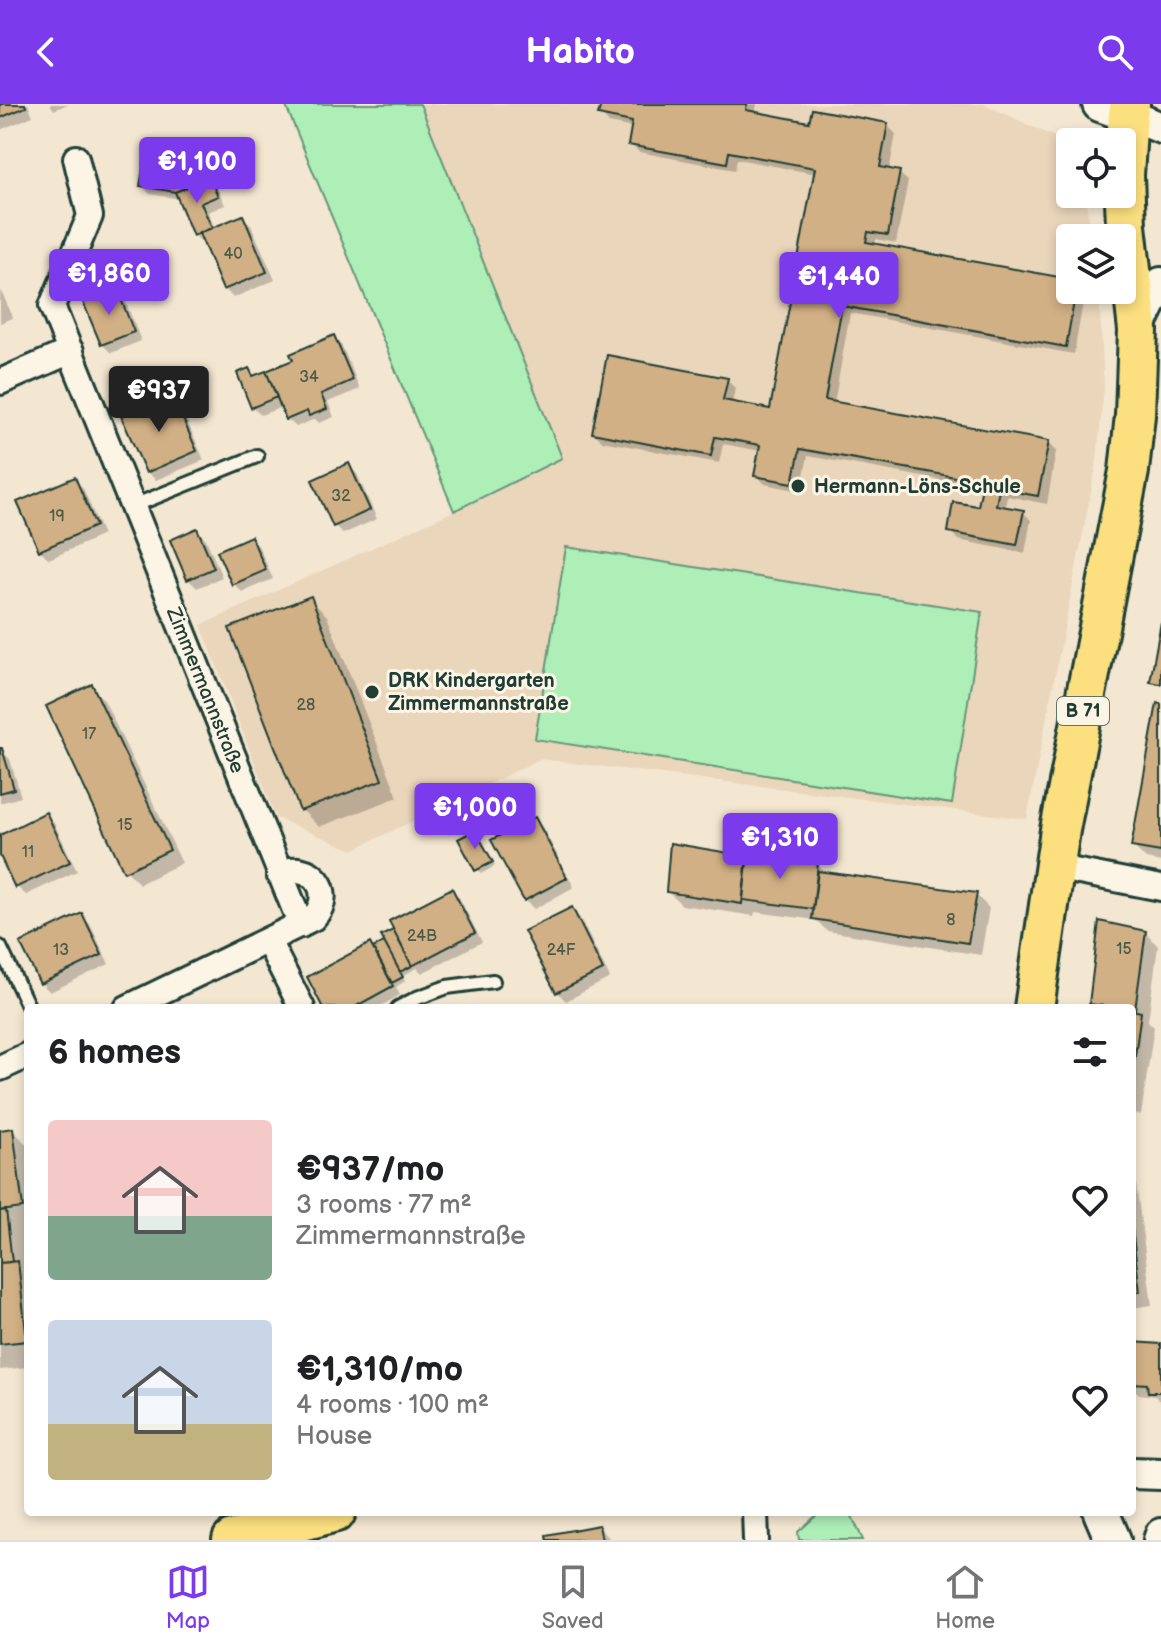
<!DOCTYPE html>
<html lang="en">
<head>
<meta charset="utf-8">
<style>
  body { margin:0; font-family:"Balsamiq Sans",sans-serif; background:#f2f2f2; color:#202124; height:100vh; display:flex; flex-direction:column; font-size:30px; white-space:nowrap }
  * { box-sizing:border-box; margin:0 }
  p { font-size:26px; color:#757577 }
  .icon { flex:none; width:44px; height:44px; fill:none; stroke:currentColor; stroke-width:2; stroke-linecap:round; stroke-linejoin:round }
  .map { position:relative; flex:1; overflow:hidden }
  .sheet { position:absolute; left:24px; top:900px; width:1112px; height:512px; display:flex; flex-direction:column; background:#fff; border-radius:8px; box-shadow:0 4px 12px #0003 }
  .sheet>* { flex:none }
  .controls { position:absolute; left:1056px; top:24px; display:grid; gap:16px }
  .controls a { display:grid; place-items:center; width:80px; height:80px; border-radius:8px; background:#fff; box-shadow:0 4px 12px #0003; font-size:40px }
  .price { position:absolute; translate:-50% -68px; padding:0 18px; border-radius:8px; background:#7c3aed; color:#fff; font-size:26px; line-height:52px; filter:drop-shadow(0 2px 4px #0008) }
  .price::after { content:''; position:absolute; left:50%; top:48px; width:24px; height:18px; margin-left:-12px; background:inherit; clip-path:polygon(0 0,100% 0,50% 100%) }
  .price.current { background:#222; color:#fff }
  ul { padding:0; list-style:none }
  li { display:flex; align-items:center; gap:24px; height:200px; padding:0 24px }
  li span { display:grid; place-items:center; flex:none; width:224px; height:160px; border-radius:8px; color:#555 }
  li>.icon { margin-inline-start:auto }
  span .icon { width:96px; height:96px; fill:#fffc; stroke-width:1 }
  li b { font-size:34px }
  h2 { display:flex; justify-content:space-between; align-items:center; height:96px; padding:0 24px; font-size:34px }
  header { display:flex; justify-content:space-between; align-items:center; height:104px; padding:0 24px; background:#7c3aed; color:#fff; font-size:36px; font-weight:800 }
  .tabs { display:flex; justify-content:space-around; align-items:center; height:112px; border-top:2px solid #e0e0e0; background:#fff; font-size:22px; color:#757577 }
  .tabs a { display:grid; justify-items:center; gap:4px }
  .tabs .current { color:#7c3aed }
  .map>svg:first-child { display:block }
  .built { fill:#ead6bb }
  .green { fill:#aeefb8; stroke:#669676; stroke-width:2 }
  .shadow { fill:#0003 }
  .building { fill:#d2b085; stroke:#1f3d34; stroke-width:2 }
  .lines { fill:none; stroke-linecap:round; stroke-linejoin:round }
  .service-casing { stroke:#1f3d34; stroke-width:18 }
  .minor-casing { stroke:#1f3d34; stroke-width:30 }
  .tertiary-casing { stroke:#1f3d34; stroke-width:36 }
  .secondary-casing { stroke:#1f3d34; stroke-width:40 }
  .primary-casing { stroke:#1f3d34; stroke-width:44 }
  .service { stroke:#fcf5e5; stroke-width:12 }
  .minor { stroke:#fcf5e5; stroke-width:24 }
  .tertiary { stroke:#fcf5e5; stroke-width:30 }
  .secondary { stroke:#fcf5e5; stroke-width:34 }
  .primary { stroke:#fce080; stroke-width:38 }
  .poi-dot { fill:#1f3d34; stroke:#fcf5e5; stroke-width:3 }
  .labels { text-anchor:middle; stroke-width:6; stroke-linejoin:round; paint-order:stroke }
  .number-label { font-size:16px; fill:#4c5a48 }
  .shield { fill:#fcf5e5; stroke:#617469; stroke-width:2 }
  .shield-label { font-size:18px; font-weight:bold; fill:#1f3d34 }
  .poi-label { font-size:20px; font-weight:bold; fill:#1f3d34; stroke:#fcf5e5; text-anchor:start }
  .street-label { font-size:20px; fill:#1f3d34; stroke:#fcf5e5 }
</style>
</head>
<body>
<header><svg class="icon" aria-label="back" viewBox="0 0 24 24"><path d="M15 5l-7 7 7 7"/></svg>Habito<svg class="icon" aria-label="search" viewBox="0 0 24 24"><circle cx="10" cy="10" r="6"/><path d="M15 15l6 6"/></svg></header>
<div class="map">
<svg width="1161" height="1436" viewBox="0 0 1161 1436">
  <rect width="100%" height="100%" fill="#f4e7d2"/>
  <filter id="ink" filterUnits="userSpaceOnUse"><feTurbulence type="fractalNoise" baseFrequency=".0125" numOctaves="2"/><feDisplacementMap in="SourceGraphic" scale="16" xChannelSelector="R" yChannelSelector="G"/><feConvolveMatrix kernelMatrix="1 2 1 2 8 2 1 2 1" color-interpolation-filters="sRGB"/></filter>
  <g filter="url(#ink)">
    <path class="built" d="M 420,0 L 984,0 L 1070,40 L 1070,90 L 1084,90 L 1093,134 L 1070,134 L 1070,186 L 1099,186 L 1104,283 L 1097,357 L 1027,715 L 540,655 L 353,746 L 276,714 L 201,521 L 454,407 L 561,354 Z"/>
    <path class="green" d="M 285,0 L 420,0 L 562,354 L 454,407 Z
      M 566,443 L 982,508 L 952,700 L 535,635 Z
      M 828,1408 L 850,1408 L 863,1436 L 799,1436 L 798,1428 L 818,1410 Z"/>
    <path class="shadow" d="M 0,0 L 28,0 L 33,12 L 0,26 Z
      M 50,0 L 68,0 L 54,6 Z
      M 603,0 L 757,0 L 755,9 L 811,20 L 887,21 L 896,30 L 889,67 L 899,69 L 908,77 L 896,139 L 876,135 L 875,141 L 1070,177 L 1070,186 L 1085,187 L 1074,250 L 850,209 L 834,300 L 1048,339 L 1056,347 L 1047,400 L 1007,392 L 1005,404 L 1023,408 L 1031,416 L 1025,449 L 958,436 L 950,427 L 980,405 L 984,384 L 808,352 L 801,387 L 765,380 L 757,372 L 761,347 L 723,340 L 719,359 L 602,337 L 594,329 L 727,276 L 735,284 L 732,300 L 771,307 L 816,70 L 737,55 L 735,66 L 639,48 L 630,40 L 633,24 L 609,19 L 601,10 Z
      M 188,39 L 197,47 L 208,76 L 218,85 L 225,101 L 208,108 L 215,125 L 243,113 L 251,121 L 275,176 L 233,194 L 225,185 L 205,138 L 203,139 L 194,131 L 180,95 L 150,90 L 142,81 L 176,43 Z
      M 0,184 L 13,214 L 0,219 Z
      M 116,187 L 125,196 L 141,237 L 111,249 L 102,240 Z
      M 334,234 L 342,242 L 360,285 L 328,298 L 334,313 L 319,319 L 315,315 L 296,323 L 287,315 L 282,303 L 261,311 L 252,303 L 249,267 L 256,273 L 296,257 Z
      M 172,292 L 180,301 L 204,356 L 156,376 L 147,368 Z
      M 349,362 L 357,370 L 377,415 L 343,430 L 335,422 Z
      M 74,376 L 83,384 L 103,431 L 49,455 L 40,446 Z
      M 197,426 L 206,435 L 222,473 L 197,484 L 188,475 Z
      M 251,434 L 259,443 L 273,475 L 242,488 L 233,479 Z
      M 310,495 L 327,512 L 398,693 L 319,723 L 302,706 Z
      M 91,583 L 104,596 L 182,759 L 139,780 L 126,766 Z
      M 1161,602 L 1161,758 L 1146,755 L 1133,742 Z
      M 0,646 L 10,655 L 21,693 L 0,699 Z
      M 45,711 L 54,719 L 77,767 L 26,791 L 17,783 L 0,748 L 0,733 Z
      M 534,715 L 543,724 L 574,783 L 534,805 L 525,796 Z
      M 475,728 L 495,762 L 481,770 L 461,736 Z
      M 672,741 L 749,755 L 817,760 L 827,770 L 976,791 L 989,804 L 981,851 L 827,827 L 816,816 L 755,808 L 754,812 L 682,801 L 668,788 Z
      M 451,786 L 460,795 L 482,838 L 422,869 L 417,864 L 402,872 L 405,877 L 396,883 L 400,891 L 377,904 L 325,904 L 370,841 L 374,846 L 387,839 L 392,828 L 399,835 Z
      M 571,806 L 580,814 L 610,874 L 566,897 L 557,888 Z
      M 81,811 L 90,820 L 109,860 L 50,888 L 41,879 Z
      M 1145,828 L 1158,842 L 1148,917 L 1154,923 L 1141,1011 L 1132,1010 L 1132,904 L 1096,904 L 1091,899 Z
      M 13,1026 L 28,1042 L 28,1263 L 0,1266 L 0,1028 Z
      M 1132,1049 L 1152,1201 L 1132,1204 Z
      M 1132,1240 L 1161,1242 L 1161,1298 L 1155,1292 L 1139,1290 L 1132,1283 Z
      M 599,1423 L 611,1436 L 549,1436 Z"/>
    <path class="building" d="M 0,0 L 25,0 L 26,3 L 0,14 Z
      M 601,0 L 747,0 L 746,6 L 809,18 L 812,5 L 888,19 L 880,63 L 900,67 L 888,131 L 868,128 L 866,138 L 1070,175 L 1070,186 L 1076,186 L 1066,243 L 842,202 L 825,296 L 1049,337 L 1038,392 L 999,385 L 996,401 L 1024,406 L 1017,441 L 948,428 L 953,398 L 978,402 L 983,378 L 800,345 L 793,379 L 754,372 L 760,341 L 715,333 L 711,352 L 592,329 L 607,251 L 728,274 L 723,296 L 770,305 L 815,64 L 729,48 L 727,59 L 628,41 L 632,18 L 598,11 Z
      M 189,36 L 205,76 L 175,88 L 140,82 L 148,37 L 176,41 Z
      M 210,74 L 218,92 L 201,99 L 212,124 L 193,132 L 175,88 Z
      M 243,111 L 267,168 L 223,186 L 199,129 Z
      M 117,185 L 134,228 L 101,241 L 83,198 Z
      M 334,231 L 353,276 L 321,290 L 327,305 L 309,312 L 307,307 L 286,316 L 266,267 L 293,256 L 290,250 Z
      M 249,264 L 253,272 L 266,267 L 277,293 L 251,304 L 237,269 Z
      M 172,290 L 197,347 L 146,369 L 121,312 Z
      M 349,359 L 370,406 L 333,423 L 312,376 Z
      M 75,373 L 96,422 L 39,447 L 17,398 Z
      M 197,424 L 214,464 L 187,476 L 170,436 Z
      M 251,432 L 266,466 L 232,481 L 217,447 Z
      M 311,492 L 382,676 L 300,707 L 229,524 Z
      M 1161,518 L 1161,580 L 1150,578 Z
      M 92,580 L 170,746 L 124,768 L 46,602 Z
      M 1157,599 L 1161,600 L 1161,748 L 1131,743 Z
      M 0,644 L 2,644 L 14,685 L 0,689 Z
      M 46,708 L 70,758 L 15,784 L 0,752 L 0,731 Z
      M 535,713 L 567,774 L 524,797 L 491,736 Z
      M 475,726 L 493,758 L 475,767 L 458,735 Z
      M 670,739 L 747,752 L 742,800 L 666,788 Z
      M 748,748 L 818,759 L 813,805 L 743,796 Z
      M 818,767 L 977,789 L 968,839 L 812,815 Z
      M 452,784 L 475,829 L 412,862 L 389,817 Z
      M 572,803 L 603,866 L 556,889 L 524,827 Z
      M 82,809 L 102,851 L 40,880 L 20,839 Z
      M 1099,817 L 1146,827 L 1135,906 L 1089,900 Z
      M 393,826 L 412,862 L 400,868 L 381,832 Z
      M 384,838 L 403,873 L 392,879 L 373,844 Z
      M 370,839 L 393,882 L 353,904 L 323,904 L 307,873 Z
      M 1132,906 L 1141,908 L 1132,974 Z
      M 13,1024 L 23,1104 L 0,1107 L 0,1026 Z
      M 6,1106 L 12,1158 L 0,1159 L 0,1107 Z
      M 1132,1124 L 1140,1188 L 1132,1189 Z
      M 18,1157 L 27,1237 L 0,1240 L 0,1159 Z
      M 1132,1238 L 1161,1240 L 1161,1288 L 1148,1288 L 1147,1280 L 1132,1279 Z
      M 599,1421 L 602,1436 L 547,1436 L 546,1431 Z"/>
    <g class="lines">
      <g class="service-casing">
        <path id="service" d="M 133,402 L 257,352
          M 0,843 L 29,904
          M 398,904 L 417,894 L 447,883 L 493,877"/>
      </g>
      <g class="minor-casing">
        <path id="minor" d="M 76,54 L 90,112 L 52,202 L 301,821
          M 0,278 L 71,247
          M 1054,763 L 1161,784
          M 268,837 L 302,904
          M 127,904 L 313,814 C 338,788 310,754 279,770
          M 0,964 L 28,951
          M 755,1408 L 756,1436"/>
      </g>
      <g class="tertiary-casing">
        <path id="tertiary" d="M 1128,10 L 1161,24
          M 1138,226 L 1161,179
          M 1132,1369 L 1161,1370
          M 1159,1436 L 1161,1430"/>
      </g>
      <g class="secondary-casing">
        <path id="secondary" d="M 1100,0 L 1128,10
          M 1101,1408 L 1113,1436"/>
      </g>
      <g class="primary-casing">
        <path id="primary" d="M 1034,904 L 1060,726 L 1129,367 L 1135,311 L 1138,226 L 1126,122 L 1124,71 L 1128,10 L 1130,0
          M 232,1436 L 336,1408"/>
      </g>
      <use href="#service" class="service"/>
      <use href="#minor" class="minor"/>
      <use href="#tertiary" class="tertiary"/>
      <use href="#secondary" class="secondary"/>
      <use href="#primary" class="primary"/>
    </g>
  </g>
  <g class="poi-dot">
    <circle cx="798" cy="382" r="8"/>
    <circle cx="372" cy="588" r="8"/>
  </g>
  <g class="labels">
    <g class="number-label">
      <text x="233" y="155">40</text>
      <text x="309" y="278">34</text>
      <text x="341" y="397">32</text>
      <text x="57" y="417">19</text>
      <text x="306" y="606">28</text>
      <text x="89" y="635">17</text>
      <text x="125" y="726">15</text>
      <text x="28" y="753">11</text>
      <text x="951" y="821">8</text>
      <text x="422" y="837">24B</text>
      <text x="1124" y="850">15</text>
      <text x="61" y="851">13</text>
      <text x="561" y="851">24F</text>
    </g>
    <rect class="shield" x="1057" y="593" width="52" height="28" rx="6"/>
    <g class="shield-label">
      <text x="1083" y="613">B 71</text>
    </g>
    <g class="poi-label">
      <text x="814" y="389">Hermann-Löns-Schule</text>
      <text x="388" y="583">DRK Kindergarten<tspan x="388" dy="23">Zimmermannstraße</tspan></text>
    </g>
    <g class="street-label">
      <text transform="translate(206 586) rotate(68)" y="7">Zimmermannstraße</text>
    </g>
  </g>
</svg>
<div class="controls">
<a><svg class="icon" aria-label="locate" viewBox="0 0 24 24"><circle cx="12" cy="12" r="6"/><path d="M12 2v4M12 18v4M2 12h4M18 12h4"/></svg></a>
<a><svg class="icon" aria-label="layers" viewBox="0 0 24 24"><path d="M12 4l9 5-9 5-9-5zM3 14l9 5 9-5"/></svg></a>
</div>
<b class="price" style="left:197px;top:101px">€1,100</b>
<b class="price" style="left:109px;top:213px">€1,860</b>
<b class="price" style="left:839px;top:216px">€1,440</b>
<b class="price current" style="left:159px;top:330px">€937</b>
<b class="price" style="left:475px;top:747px">€1,000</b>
<b class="price" style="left:780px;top:777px">€1,310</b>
<section class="sheet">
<h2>6 homes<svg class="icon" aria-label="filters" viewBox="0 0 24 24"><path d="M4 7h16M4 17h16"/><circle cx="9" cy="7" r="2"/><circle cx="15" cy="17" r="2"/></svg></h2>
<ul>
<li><span style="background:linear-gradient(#f6c9c9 60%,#7fa58c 0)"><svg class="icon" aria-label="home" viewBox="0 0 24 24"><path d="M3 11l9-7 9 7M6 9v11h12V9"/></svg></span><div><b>€937/mo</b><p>3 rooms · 77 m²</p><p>Zimmermannstraße</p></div><svg class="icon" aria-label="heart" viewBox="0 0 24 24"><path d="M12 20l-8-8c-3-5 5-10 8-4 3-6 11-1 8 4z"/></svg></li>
<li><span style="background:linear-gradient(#c9d6e8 65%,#c2b280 0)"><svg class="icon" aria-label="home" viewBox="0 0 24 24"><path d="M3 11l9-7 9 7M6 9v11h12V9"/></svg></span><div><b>€1,310/mo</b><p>4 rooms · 100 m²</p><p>House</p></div><svg class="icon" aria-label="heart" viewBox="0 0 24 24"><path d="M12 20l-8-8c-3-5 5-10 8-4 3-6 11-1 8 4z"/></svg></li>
</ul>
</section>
</div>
<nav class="tabs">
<a class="current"><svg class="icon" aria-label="map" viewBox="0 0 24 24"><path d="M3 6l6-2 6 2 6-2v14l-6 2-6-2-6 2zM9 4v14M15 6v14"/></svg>Map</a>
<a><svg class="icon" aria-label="saved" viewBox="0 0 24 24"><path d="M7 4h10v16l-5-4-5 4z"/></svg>Saved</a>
<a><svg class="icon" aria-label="home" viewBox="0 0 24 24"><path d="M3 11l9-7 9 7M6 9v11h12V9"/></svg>Home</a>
</nav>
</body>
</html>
